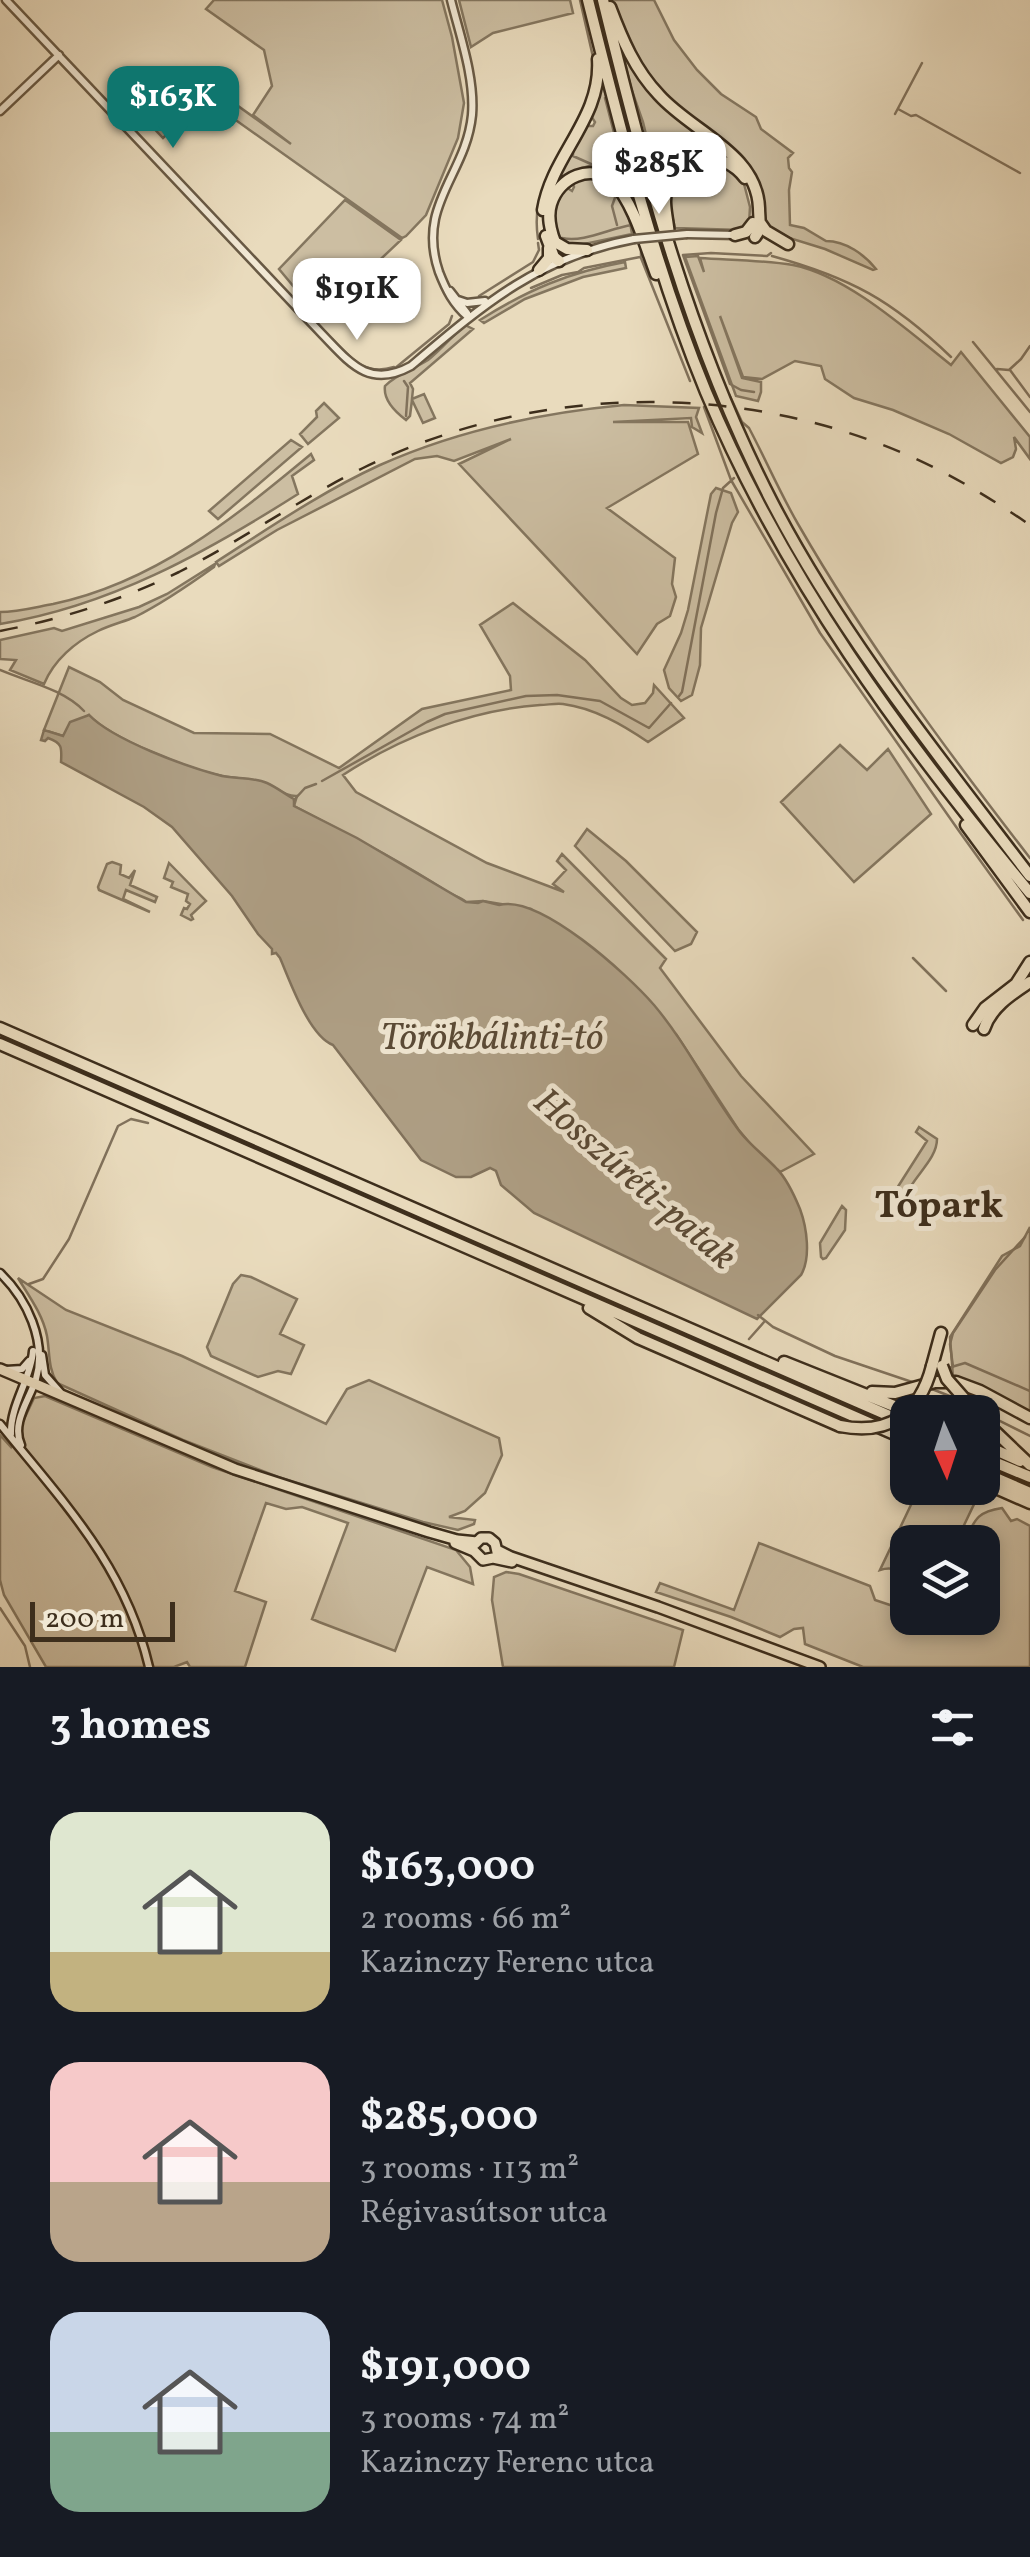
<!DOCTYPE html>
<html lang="en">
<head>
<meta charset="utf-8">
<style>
  body { margin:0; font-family:Vollkorn,serif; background:#20242c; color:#f1f3f6; height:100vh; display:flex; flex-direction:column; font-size:38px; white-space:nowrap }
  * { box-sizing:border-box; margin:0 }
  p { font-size:32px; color:#9ea1a6 }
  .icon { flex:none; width:55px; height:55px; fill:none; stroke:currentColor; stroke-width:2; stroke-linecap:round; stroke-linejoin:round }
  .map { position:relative; height:1667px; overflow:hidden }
  .panel { display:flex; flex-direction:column; background:#171b24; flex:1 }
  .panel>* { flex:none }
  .needle { width:65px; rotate:177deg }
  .buttons { position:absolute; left:890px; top:1395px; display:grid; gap:20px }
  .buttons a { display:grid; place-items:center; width:110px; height:110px; border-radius:20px; background:#171b24; box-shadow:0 5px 15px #0003; font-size:50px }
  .scale { position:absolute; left:30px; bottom:25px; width:145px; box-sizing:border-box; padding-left:10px; border:5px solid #3d2e1c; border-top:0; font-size:28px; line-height:35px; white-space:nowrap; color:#3d2e1c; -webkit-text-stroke:8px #f1e8d4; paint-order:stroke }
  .price { position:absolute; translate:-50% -85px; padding:0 22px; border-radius:20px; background:#fff; color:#222; font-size:32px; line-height:65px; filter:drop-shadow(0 2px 5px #0008) }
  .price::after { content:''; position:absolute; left:50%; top:60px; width:30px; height:22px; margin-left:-15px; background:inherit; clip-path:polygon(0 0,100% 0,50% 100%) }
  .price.current { background:#0f766e; color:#fff }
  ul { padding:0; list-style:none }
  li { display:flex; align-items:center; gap:30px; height:250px; padding:0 50px }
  li span { display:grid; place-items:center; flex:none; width:280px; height:200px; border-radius:30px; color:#555 }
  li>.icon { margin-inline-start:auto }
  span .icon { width:120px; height:120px; fill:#fffc; stroke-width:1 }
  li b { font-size:42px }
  h2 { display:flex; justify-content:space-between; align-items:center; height:120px; padding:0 50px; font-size:42px }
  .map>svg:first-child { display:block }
  .green { fill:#ccbea2; stroke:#84765f; stroke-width:2.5 }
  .water { fill:#afa086; stroke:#81725c; stroke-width:2.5 }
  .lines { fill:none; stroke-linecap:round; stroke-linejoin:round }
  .stream { stroke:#81725c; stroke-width:2.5 }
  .tertiary-casing { stroke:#685944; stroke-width:11 }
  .secondary-casing { stroke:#3d2e1c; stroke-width:11 }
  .primary-casing { stroke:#3d2e1c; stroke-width:14 }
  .trunk-casing { stroke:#3d2e1c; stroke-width:15 }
  .motorway-casing { stroke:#3d2e1c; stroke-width:15 }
  .tertiary { stroke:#f1e8d4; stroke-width:6 }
  .secondary { stroke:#f1e8d4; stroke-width:6 }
  .primary { stroke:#e9dbbd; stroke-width:9 }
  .trunk { stroke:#e9dbbd; stroke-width:10 }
  .motorway { stroke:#e9dbbd; stroke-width:10 }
  .rail { stroke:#3d2e1c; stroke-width:2.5; stroke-dasharray:18 18; stroke-linecap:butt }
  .tertiary-bridge-casing { stroke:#685944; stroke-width:11; stroke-linecap:butt }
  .motorway-bridge-casing { stroke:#3d2e1c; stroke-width:15; stroke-linecap:butt }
  .tertiary-bridge { stroke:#f1e8d4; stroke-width:6 }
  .motorway-bridge { stroke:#e9dbbd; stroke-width:10 }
  .labels { text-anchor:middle; stroke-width:10; stroke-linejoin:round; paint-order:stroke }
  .water-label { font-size:38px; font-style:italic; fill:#5a4a36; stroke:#f1e8d4 }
  .neighbourhood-label { font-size:38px; font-weight:bold; fill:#3d2e1c; stroke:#f1e8d4 }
</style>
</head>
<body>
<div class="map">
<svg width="1030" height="1667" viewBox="0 0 1030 1667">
  <rect width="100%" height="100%" fill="#e9dbbd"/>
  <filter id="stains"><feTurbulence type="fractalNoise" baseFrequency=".002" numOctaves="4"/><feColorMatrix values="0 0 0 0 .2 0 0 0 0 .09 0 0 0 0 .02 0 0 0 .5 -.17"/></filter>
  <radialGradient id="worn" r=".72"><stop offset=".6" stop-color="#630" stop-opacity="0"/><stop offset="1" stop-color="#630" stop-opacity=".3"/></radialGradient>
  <path class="green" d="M 214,0 L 442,0 L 452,37 L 464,103 L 458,138 L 426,215 L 406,236 L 402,238 L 192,89 L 199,78 L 291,144 L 253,115 L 272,86 L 264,50 L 206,9 Z
    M 459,0 L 570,0 L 573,13 L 493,33 L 471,47 Z
    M 611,0 L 654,0 L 674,40 L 697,70 L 721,94 L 756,117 L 761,129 L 793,153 L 788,158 L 789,168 L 792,172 L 789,190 L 790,225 L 804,228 L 826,241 C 846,241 865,255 876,269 L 873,270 L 825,249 L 773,233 L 763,223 L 760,190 L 647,77 L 620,27 Z
    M 621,46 L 659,101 L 678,119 L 726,156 C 689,148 680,158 662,188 L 659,189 L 643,122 L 631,88 Z
    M 602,82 L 643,229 L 625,192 L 595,170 L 552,188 L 586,126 L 593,126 L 595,122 L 591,116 Z
    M 174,89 L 193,110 L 163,138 L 144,118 Z
    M 693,162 L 719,162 L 743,180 L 750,207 L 749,224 L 742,230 L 675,228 C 667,193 663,185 693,162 Z
    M 584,176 C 618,183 627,201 632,234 L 575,246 C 547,240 549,204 566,187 L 572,191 L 574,187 L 572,181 Z
    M 345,200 L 401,240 L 319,317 L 279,269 Z
    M 698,256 L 704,272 L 700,258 C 731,260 763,260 793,265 C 848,276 908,331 951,365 L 961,352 L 1030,437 L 1030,459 L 1014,437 L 1016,449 L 1013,457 L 1001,463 L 949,434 L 893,410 L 854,398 L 825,379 L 821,366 L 795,361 L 762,379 L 743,377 L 720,316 L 742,378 L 761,382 L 761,392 L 758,401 L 736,396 L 685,257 Z
    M 625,262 L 626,268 L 583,277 L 525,299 L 484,323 L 480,320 C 527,290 570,272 625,262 Z
    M 465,325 L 473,329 L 410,383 L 413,389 L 412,399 L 424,394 L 435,418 L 423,423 L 412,400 L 410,416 L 406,420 C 394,411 383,400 385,386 C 396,374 414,369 428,360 C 441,350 452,336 465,325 Z
    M 324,403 L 339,418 L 308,444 L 300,434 L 317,417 L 316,411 Z
    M 624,405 L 699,408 L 696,417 L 702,433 L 692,427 L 691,418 L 613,422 L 688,422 L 698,454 L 607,508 L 675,558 L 672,584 L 676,597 L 670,616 L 657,624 L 637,654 L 459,464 L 511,439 L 454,461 L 437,456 L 415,459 L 277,530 L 219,566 L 216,562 C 269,528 323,491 380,465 C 458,430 540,413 624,405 Z
    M 291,440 L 302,447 L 218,519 L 209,511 Z
    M 311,454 L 314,460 L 292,476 L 298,494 C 205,553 110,606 0,624 L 0,612 C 18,612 36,607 53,604 C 154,583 234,518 311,454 Z
    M 716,488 L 731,493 L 738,512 L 732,523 L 701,628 L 700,665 L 692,695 L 681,701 L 669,688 L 664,670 L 681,633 L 688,610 L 711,494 Z
    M 215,564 L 214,567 C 189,585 163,603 135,617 C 123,622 110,625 98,631 C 75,642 54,660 44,684 L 10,670 L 16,660 L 0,659 L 0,640 L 54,628 L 62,631 L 139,607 L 167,594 Z
    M 513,603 L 585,660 L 621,698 L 632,705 L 645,703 L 653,693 L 654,685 L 684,718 L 648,742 C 623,725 594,708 563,704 C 556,703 547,705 540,705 C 471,710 401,737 343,775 L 356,792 L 487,863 L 564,892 L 553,884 L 566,870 L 557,861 L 562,854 L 666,959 L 660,968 L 741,1076 L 814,1154 L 780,1172 L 758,1153 L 738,1129 L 676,1034 L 531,909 L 483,901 L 466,902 C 460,897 453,896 446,891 C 397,859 345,833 294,806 L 297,796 C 284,797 275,785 262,782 C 250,778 236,779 223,776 C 190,770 112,739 89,715 L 63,736 L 44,730 L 69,667 L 100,682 L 123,700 L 194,733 L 270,734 L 339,768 L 422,709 L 511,690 L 510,676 L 480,625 Z
    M 840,745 L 867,770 L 888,749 L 931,814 L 854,882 L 781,802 Z
    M 587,829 L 626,861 L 697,932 L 691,944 L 675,951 L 575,846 Z
    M 112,862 L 121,865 L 120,874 L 129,878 L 135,870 L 130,885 L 157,897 L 155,902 L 126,890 L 123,899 L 150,912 L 99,890 L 98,887 L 107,864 Z
    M 169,863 L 206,901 L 191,915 L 193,919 L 191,920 L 181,915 L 184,908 L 187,909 L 190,904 L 186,901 L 188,894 L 171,887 L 173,882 L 164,878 Z
    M 919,1127 L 937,1139 C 937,1156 921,1170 911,1186 L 912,1187 L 900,1203 L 891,1205 L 875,1195 L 879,1189 L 892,1196 L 927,1141 L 916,1132 Z
    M 842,1206 L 846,1210 L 845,1230 L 826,1258 L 823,1259 L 821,1257 L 820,1243 Z
    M 1030,1227 L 1030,1413 L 953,1377 L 950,1337 L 1002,1256 L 1020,1246 Z
    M 241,1275 L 251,1277 L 297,1299 L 280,1334 L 304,1345 L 291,1374 L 278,1371 L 258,1377 L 211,1356 L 207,1347 L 233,1284 Z
    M 18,1278 L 66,1310 L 182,1356 L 326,1424 L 347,1389 L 369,1380 L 499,1438 L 502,1455 L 485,1493 L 465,1511 L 449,1517 L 475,1520 L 474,1524 L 458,1530 L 423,1522 L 278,1477 L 183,1440 L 57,1383 C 48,1368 50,1354 47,1336 C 43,1315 29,1296 18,1278 Z
    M 45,1396 L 212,1467 L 456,1550 L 470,1567 L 473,1584 L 427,1567 L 395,1651 L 319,1622 L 312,1619 L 348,1523 L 302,1507 L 286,1509 L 266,1503 L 235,1591 L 266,1602 L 245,1667 L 190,1667 L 187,1662 L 174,1667 L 46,1667 L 4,1595 L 0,1580 L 0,1435 L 11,1447 L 34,1398 Z
    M 919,1488 L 949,1488 L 976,1500 L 956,1542 L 908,1542 L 907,1583 C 905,1570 892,1566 880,1570 Z
    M 1002,1508 L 1011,1521 L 1017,1519 L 1030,1526 L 1030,1667 L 863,1667 L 805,1644 L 803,1628 L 794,1629 L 780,1637 L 731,1617 L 656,1592 L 660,1583 L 734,1610 L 759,1543 L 870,1586 L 875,1600 L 893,1606 L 902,1598 L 907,1600 L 908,1618 L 940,1619 L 982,1618 L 982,1542 L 964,1542 C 975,1520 976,1512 1002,1508 Z
    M 506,1572 L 519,1574 L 683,1630 L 674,1667 L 503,1667 L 492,1600 L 494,1577 Z"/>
  <path class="water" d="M 89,715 C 113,740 187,767 222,776 C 237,779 253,777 267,783 C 276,787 285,794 294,799 L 294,806 L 357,838 L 466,902 L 478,903 L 483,901 L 499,905 C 540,894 628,975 654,1005 C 687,1044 709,1091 740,1132 C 751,1146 765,1156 777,1169 C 787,1179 795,1197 800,1209 C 807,1228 811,1258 801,1275 L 757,1319 L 534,1213 L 501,1185 L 496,1171 L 490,1168 L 471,1177 L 456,1177 L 421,1160 L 333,1045 C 309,1036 290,981 280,958 L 276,953 L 272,954 L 272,949 L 258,934 L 232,896 L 172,827 L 144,807 L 61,762 C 62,747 62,743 48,738 L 45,741 L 41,740 L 44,730 L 63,736 L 70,722 Z"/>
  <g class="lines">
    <path class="stream" d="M 580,0 L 593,57
      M 605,98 L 625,175 L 622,184
      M 898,109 L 911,116 L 916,115 L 1020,173
      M 895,114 L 922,63
      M 573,149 L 573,156 L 591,164
      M 605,183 L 616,195
      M 555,185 L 568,173 L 592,165 L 615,175 L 621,181
      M 616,195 L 612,206 L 617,225
      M 222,224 L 245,248
      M 562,238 C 584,243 610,228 632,225 L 637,236
      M 538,239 C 534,212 539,193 552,169
      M 641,248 L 641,258 L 690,381
      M 772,256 C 851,278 892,300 951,357
      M 531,288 L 562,275 L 578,272 L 584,268 L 640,257
      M 479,296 L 533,262 L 539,250 L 538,243
      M 317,324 L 327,334
      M 332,339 C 352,359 364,376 394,367
      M 973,342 L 1030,412
      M 394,369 L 449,324 L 452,316
      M 997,369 L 1009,370 L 1021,359 L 1030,346
      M 1010,370 L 1030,397
      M 404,381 L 408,387 L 406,416
      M 754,392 L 741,390 L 730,384 L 683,255 L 711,253 L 767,256 L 771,253
      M 729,394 L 742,422 L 749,428 C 766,460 780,493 798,524 C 866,642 947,751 1030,858
      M 704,407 L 731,480 L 820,633 L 959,831 L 1023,920
      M 0,670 C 28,682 63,689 84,711
      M 679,696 L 682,692 L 716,513 L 723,488 L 734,478
      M 322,781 L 427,722 L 445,714 L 526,696 L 557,695 L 600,701 L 649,728 L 671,703
      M 294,800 L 305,788 L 316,784
      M 913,958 L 946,991
      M 29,1284 L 43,1279 L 69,1239 L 118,1126 L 131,1119 L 148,1123
      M 758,1315 L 773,1327 L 835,1356 L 915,1383
      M 749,1339 L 764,1322
      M 953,1367 L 950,1344 L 953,1333 L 995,1270 L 1025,1237
      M 948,1368 L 965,1363 L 1030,1391
      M 927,1387 L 962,1401
      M 982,1412 L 1030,1436
      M 0,1608 L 25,1646 L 30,1667"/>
    <g class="tertiary-casing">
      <path id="tertiary" d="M 6,0 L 322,334 C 350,363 369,389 411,366 C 483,305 538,257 634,239
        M 451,0 C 460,36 475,78 472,115 C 466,175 416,205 439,272 C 446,290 453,304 468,317
        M 0,111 L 59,55
        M 687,234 L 736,235
        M 450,291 L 467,313
        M 458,300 L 467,303 L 485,301"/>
    </g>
    <g class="secondary-casing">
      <path id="secondary" d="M 0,1273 C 27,1299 47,1341 36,1379 C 29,1401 11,1423 21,1445
        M 42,1355 L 45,1375 L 60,1392
        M 6,1370 L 22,1369 L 29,1361
        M 0,1424 C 63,1502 125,1565 149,1667
        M 11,1434 C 10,1405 31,1379 33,1351"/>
    </g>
    <g class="primary-casing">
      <path id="primary" d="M 0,1369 L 235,1469 L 429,1532 L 457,1540 L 477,1542
        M 455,1543 L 474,1551 L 483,1560 L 493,1558 L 512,1562
        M 475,1544 L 481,1538 L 489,1538 L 495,1543 L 497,1552
        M 497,1550 L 511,1557 L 658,1607 L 820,1667"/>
    </g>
    <g class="trunk-casing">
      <path id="trunk" d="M 588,0 C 621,132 654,266 706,392 C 784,578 902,739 1030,893
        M 603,0 C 645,173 690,343 772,502 C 842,637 938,755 1030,876
        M 610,7 C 622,39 635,70 659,95 C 692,132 757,153 759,208 C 759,219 762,228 755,237
        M 543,210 C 552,154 602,119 598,59
        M 759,221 L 766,231 L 788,244
        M 735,235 L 746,232 L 753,223
        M 546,236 L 554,257 L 559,261
        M 669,236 C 668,219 662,203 667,187 C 678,149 724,150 745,178
        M 587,250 L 567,249 L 555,242 C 550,229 547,217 551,204 C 559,177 591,163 613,182 C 633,201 646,248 656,274
        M 539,270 L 549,258 L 549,248
        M 966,825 L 1030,912
        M 973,1025 L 985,1008 L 1016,984 L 1030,962"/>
    </g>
    <g class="motorway-casing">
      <path id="motorway" d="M 0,1028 L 908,1424
        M 984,1029 C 991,1007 1012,994 1030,982
        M 0,1044 L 908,1440
        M 589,1308 L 638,1338 L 840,1426
        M 784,1362 L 909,1412
        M 932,1366 L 941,1333
        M 872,1392 L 895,1393 L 935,1382 L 956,1382 L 980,1391 L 1030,1418
        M 982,1419 L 1030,1465
        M 982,1444 L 1020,1461
        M 982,1457 L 1030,1477
        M 982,1472 L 1030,1493
        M 982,1482 L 1030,1503"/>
    </g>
    <use href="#tertiary" class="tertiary"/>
    <use href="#secondary" class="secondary"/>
    <use href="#primary" class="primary"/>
    <use href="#trunk" class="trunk"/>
    <use href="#motorway" class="motorway"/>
    <path class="rail" d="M 0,631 C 62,619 122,600 179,572 C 242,540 300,499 363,468 C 534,384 739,380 912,457 C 954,476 992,499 1030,525"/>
    <g class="tertiary-bridge-casing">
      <path id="tertiary-bridge" d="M 634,239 L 687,234"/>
    </g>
    <g class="motorway-bridge-casing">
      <path id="motorway-bridge" d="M 942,1366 L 947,1379 L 976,1412
        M 840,1426 C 889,1436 920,1413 932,1366"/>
    </g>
    <use href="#tertiary-bridge" class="tertiary-bridge"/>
    <use href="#motorway-bridge" class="motorway-bridge"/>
  </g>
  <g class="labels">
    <g class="water-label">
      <text x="492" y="1049">Törökbálinti-tó</text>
      <text transform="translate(636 1178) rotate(41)" y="13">Hosszúréti-patak</text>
    </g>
    <g class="neighbourhood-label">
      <text x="939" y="1217">Tópark</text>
    </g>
  </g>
  <rect width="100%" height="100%" filter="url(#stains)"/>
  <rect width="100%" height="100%" fill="url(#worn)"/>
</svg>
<div class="buttons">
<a><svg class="needle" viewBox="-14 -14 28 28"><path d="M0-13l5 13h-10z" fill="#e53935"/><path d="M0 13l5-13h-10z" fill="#9ea1a6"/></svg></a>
<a><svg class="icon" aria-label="layers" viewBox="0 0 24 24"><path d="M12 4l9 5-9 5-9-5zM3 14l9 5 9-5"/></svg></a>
</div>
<div class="scale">200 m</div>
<b class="price current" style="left:173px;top:151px">$163K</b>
<b class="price" style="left:659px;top:217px">$285K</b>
<b class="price" style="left:357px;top:343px">$191K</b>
</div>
<section class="panel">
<h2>3 homes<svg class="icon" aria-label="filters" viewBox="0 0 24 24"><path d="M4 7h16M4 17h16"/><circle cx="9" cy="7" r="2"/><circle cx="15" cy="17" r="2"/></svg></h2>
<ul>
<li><span style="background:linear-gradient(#dfe7d0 70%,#c2b280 0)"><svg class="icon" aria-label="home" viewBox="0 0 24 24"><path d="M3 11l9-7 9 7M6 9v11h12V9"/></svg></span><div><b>$163,000</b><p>2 rooms · 66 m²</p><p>Kazinczy Ferenc utca</p></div></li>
<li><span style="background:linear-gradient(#f6c9c9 60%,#b9a48a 0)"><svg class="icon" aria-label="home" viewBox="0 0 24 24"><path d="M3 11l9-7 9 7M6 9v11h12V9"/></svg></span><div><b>$285,000</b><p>3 rooms · 113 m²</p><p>Régivasútsor utca</p></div></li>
<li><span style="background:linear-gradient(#c9d6e8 60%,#7fa58c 0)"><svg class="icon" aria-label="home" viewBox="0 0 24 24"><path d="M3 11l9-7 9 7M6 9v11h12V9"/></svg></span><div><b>$191,000</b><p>3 rooms · 74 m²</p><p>Kazinczy Ferenc utca</p></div></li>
</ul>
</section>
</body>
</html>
